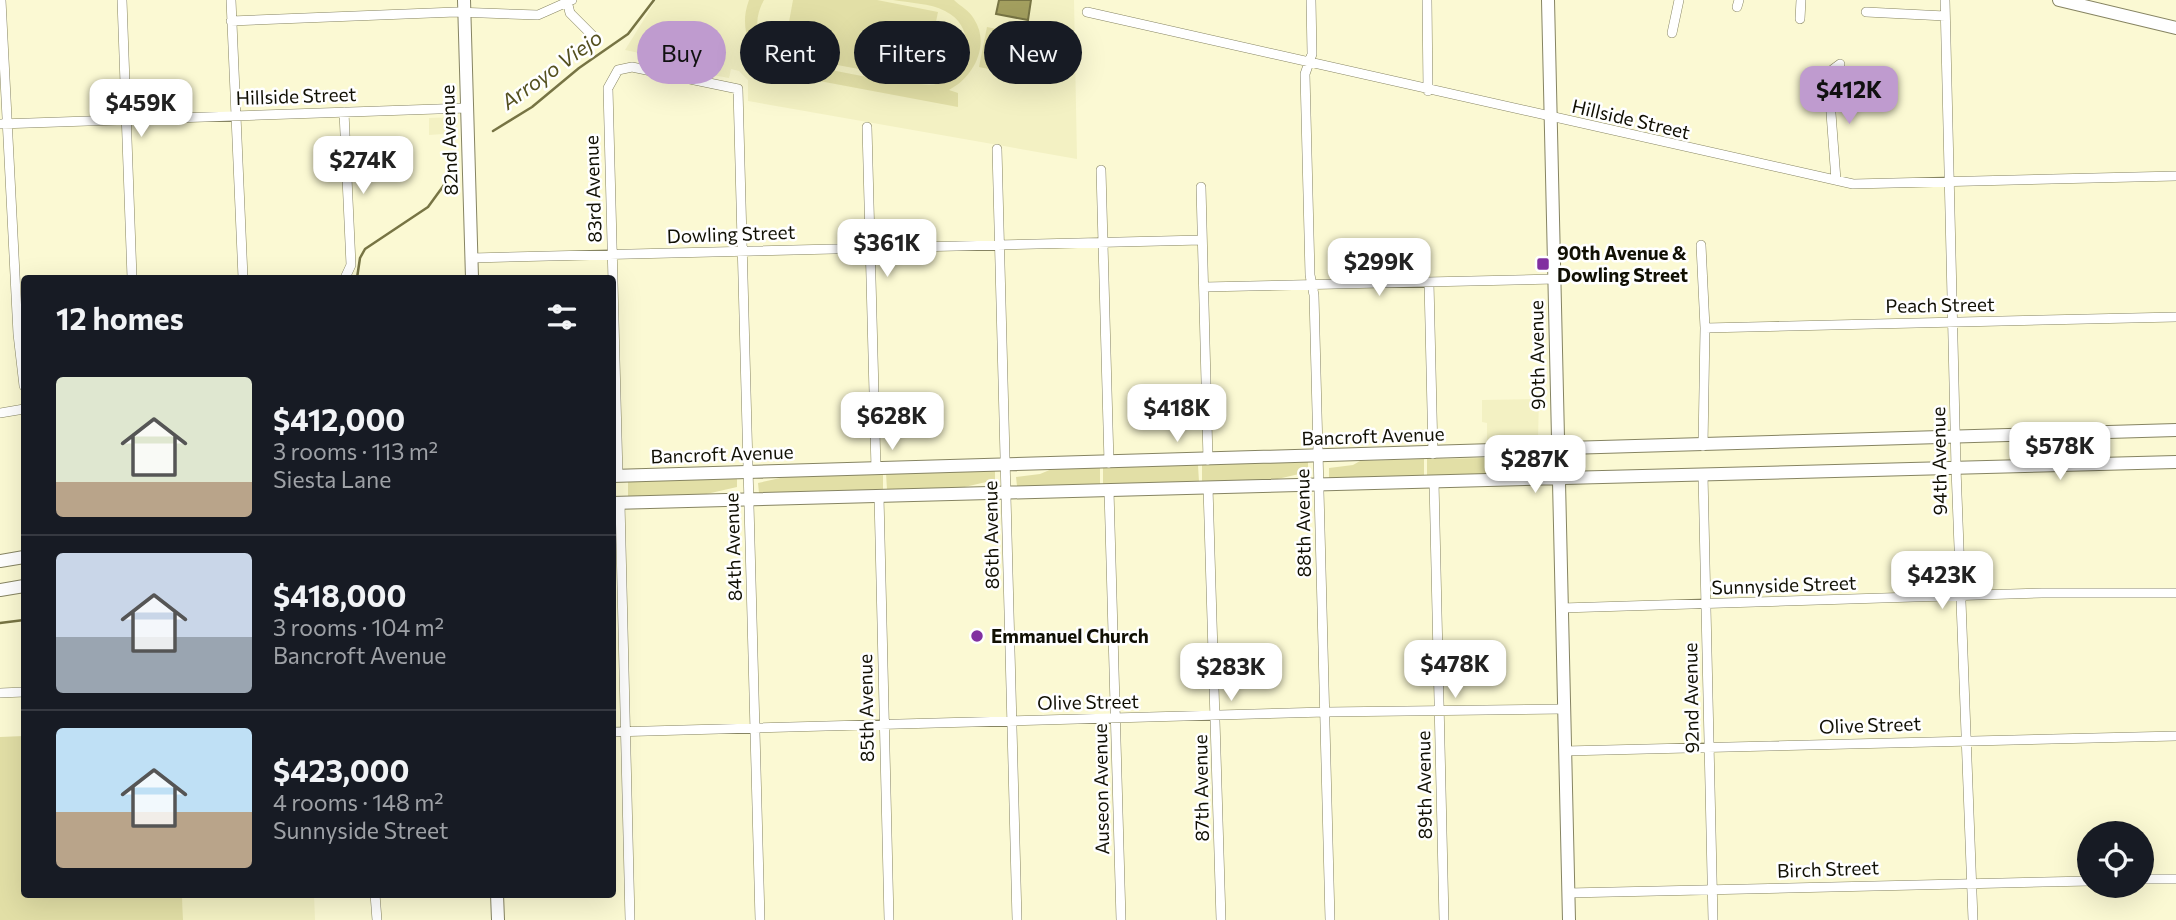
<!DOCTYPE html>
<html lang="en">
<head>
<meta charset="utf-8">
<style>
  body { margin:0; font-family:Commissioner,sans-serif; background:#242831; color:#f1f3f6; height:100vh; display:flex; flex-direction:column; font-size:26px; white-space:nowrap }
  * { box-sizing:border-box; margin:0 }
  p { font-size:23px; color:#9ea1a6 }
  .icon { flex:none; width:38px; height:38px; fill:none; stroke:currentColor; stroke-width:2; stroke-linecap:round; stroke-linejoin:round }
  .map { position:relative; flex:1; overflow:hidden }
  .side { position:absolute; left:21px; top:275px; width:595px; height:623px; display:flex; flex-direction:column; background:#171b24; border-radius:7px; box-shadow:0 7px 28px #0002 }
  .side>* { flex:none }
  .top-card { position:absolute; left:637px; top:21px; width:665px; height:63px; display:flex; gap:14px }
  .buttons { position:absolute; left:2077px; top:821px; display:grid; gap:14px }
  .buttons a { display:grid; place-items:center; width:77px; height:77px; border-radius:50%; background:#171b24; box-shadow:0 7px 28px #0002; font-size:35px }
  .price { position:absolute; translate:-50% -60px; padding:0 16px; border-radius:14px; background:#fff; color:#222; font-size:23px; line-height:46px; filter:drop-shadow(0 2px 4px #0008) }
  .price::after { content:''; position:absolute; left:50%; top:42px; width:21px; height:16px; margin-left:-10px; background:inherit; clip-path:polygon(0 0,100% 0,50% 100%) }
  .price.on { background:#bf9bcf; color:#111 }
  ul { padding:0; list-style:none }
  li { display:flex; align-items:center; gap:21px; height:175px; padding:0 35px }
  li+li { border-top:2px solid #363941 }
  li span { display:grid; place-items:center; flex:none; width:196px; height:140px; border-radius:7px; color:#555 }
  li>.icon { margin-inline-start:auto }
  span .icon { width:84px; height:84px; fill:#fffc; stroke-width:1 }
  li b { font-size:30px }
  h2 { display:flex; justify-content:space-between; align-items:center; height:84px; padding:0 35px; font-size:30px }
  .pill { padding:0 24px; border-radius:32px; background:#171b24; box-shadow:0 7px 28px #0002; font-size:24px; line-height:63px }
  .pill.on { background:#bf9bcf; color:#111 }
  .map>svg:first-child { display:block }
  .built { fill:#f3f1c3 }
  .green { fill:#e2dfa6 }
  .water { fill:#a39f5f; stroke:#777444; stroke-width:2 }
  .lines { fill:none; stroke-linecap:round; stroke-linejoin:round }
  .stream { stroke:#777444; stroke-width:2.5 }
  .street-casing { stroke:#868462; stroke-width:10 }
  .secondary-casing { stroke:#868462; stroke-width:14 }
  .street { stroke:#fff; stroke-width:9 }
  .secondary { stroke:#fff; stroke-width:12 }
  .poi-dot { fill:#8130a0; stroke:#fff; stroke-width:2.5 }
  .labels { text-anchor:middle; stroke-width:5; stroke-linejoin:round; paint-order:stroke }
  .street-label { font-size:19px; fill:#111004; stroke:#fff }
  .poi-label { font-size:19px; font-weight:bold; fill:#111004; stroke:#fff; text-anchor:start }
  .water-label { font-size:21px; font-style:italic; fill:#54501f; stroke:#fff }
</style>
</head>
<body>
<div class="map">
<svg width="2176" height="920" viewBox="0 0 2176 920">
  <rect width="100%" height="100%" fill="#fbf9d3"/>
  <path class="built" d="M 656,0 L 1074,0 L 1077,159 L 748,101 L 748,80 L 739,71 L 731,69 L 729,78 L 662,66 L 663,58 L 625,50 Z
    M 456,117 L 457,133 L 429,135 L 429,118 Z
    M 1539,399 L 1538,438 L 1487,441 L 1487,423 L 1482,422 L 1482,400 Z
    M 182,894 L 314,894 L 315,920 L 183,920 Z"/>
  <path class="green" d="M 749,0 L 764,0 C 754,17 754,39 771,53 C 783,63 921,89 936,84 C 969,72 979,28 945,11 C 930,3 909,3 893,0 L 954,0 C 960,6 970,11 974,19 C 991,45 973,78 949,90 L 958,93 L 958,107 L 782,74 C 753,61 737,32 749,0 Z
    M 793,0 L 877,0 L 938,12 L 924,81 L 783,55 Z
    M 987,27 L 1065,43 L 1057,83 L 979,67 Z
    M 1542,457 L 1543,468 C 1504,473 1466,475 1427,476 L 1427,459 Z
    M 1424,459 L 1424,476 L 1329,478 L 1329,468 L 1353,465 L 1360,461 Z
    M 1308,462 L 1308,472 L 1273,480 L 1202,482 L 1202,465 Z
    M 1198,465 L 1199,482 L 1103,485 L 1103,467 Z
    M 1100,467 L 1100,485 L 1017,486 L 1016,477 L 1040,474 L 1052,469 Z
    M 995,470 L 995,480 L 960,488 L 887,490 L 886,473 Z
    M 883,473 L 883,490 L 759,493 L 758,483 L 794,475 Z
    M 737,477 L 737,487 L 702,495 L 628,497 L 628,480 Z
    M 24,736 L 24,894 L 182,894 L 183,920 L 0,920 L 0,737 Z"/>
  <path class="water" d="M 999,0 L 1031,0 L 1028,20 L 996,14 Z"/>
  <g class="lines">
    <path class="stream" d="M 493,131 L 532,107 L 579,68 L 628,34 L 654,0
      M 357,278 L 360,258 L 365,249 L 428,207 L 444,185
      M 0,623 L 24,620"/>
    <g class="street-casing">
      <path id="street" d="M 1,0 L 18,334 L 24,386
        M 122,0 L 132,278
        M 231,0 L 243,278
        M 1311,0 L 1312,54 L 1305,74 L 1310,275 L 1314,295 L 1330,920
        M 1427,0 L 1428,91
        M 1945,0 L 1956,468 L 1973,920
        M 567,1 L 570,13 L 595,38
        M 1737,7 L 1739,0
        M 1087,12 L 1853,184 L 2176,176
        M 1866,12 L 1945,16
        M 1800,19 L 1801,0
        M 231,21 L 456,12 L 538,15 L 572,0
        M 1672,33 L 1679,0
        M 344,112 L 351,265 L 345,278
        M 0,124 L 467,108
        M 867,127 L 876,469
        M 997,149 L 1017,920
        M 1101,170 L 1109,463
        M 1836,180 L 1828,73 L 1840,64
        M 1201,187 L 1208,460
        M 1701,245 L 1705,328 L 1703,446
        M 472,258 L 1202,240
        M 1429,282 L 1433,454
        M 1204,287 L 1555,279
        M 1705,328 L 2176,317
        M 0,413 L 24,409
        M 1703,474 L 1713,920
        M 618,476 L 608,88 L 618,70 L 632,67 L 738,89 L 760,920
        M 1434,481 L 1444,920
        M 1208,487 L 1221,920
        M 1109,490 L 1121,920
        M 879,496 L 889,920
        M 620,503 L 630,920
        M 1562,608 L 2042,593 L 2176,593
        M 0,693 L 24,692
        M 612,732 L 1326,712 L 1564,709
        M 1565,751 L 2176,736
        M 2142,879 L 2176,879
        M 1568,893 L 2090,881
        M 375,894 L 377,920"/>
    </g>
    <g class="secondary-casing">
      <path id="secondary" d="M 464,0 L 472,278
        M 1548,0 L 1569,920
        M 2059,0 L 2176,28
        M 612,476 L 2176,430
        M 612,503 L 2176,462
        M 0,561 L 24,557
        M 0,590 L 24,586
        M 497,894 L 498,920"/>
    </g>
    <use href="#street" class="street"/>
    <use href="#secondary" class="secondary"/>
  </g>
  <g class="poi-dot">
    <rect x="1536" y="257" width="14" height="14" rx="3.5"/>
    <circle cx="977" cy="636" r="7"/>
  </g>
  <g class="labels">
    <g class="street-label">
      <text transform="translate(296 96) rotate(-2)" y="7">Hillside Street</text>
      <text transform="translate(1631 119) rotate(13)" y="7">Hillside Street</text>
      <text transform="translate(449 140) rotate(-92)" y="7">82nd Avenue</text>
      <text transform="translate(593 189) rotate(-92)" y="7">83rd Avenue</text>
      <text transform="translate(731 234) rotate(-2)" y="7">Dowling Street</text>
      <text transform="translate(1940 305) rotate(-1)" y="7">Peach Street</text>
      <text transform="translate(1537 355) rotate(-91)" y="7">90th Avenue</text>
      <text transform="translate(1373 436) rotate(-2)" y="7">Bancroft Avenue</text>
      <text transform="translate(722 454) rotate(-2)" y="7">Bancroft Avenue</text>
      <text transform="translate(1939 461) rotate(-91)" y="7">94th Avenue</text>
      <text transform="translate(1303 523) rotate(-91)" y="7">88th Avenue</text>
      <text transform="translate(991 535) rotate(-91)" y="7">86th Avenue</text>
      <text transform="translate(733 547) rotate(-92)" y="7">84th Avenue</text>
      <text transform="translate(1784 585) rotate(-2)" y="7">Sunnyside Street</text>
      <text transform="translate(1691 698) rotate(-91)" y="7">92nd Avenue</text>
      <text transform="translate(1088 702) rotate(-1)" y="7">Olive Street</text>
      <text transform="translate(866 708) rotate(-91)" y="7">85th Avenue</text>
      <text transform="translate(1870 725) rotate(-2)" y="7">Olive Street</text>
      <text transform="translate(1424 785) rotate(-91)" y="7">89th Avenue</text>
      <text transform="translate(1201 788) rotate(-91)" y="7">87th Avenue</text>
      <text transform="translate(1101 789) rotate(-91)" y="7">Auseon Avenue</text>
      <text transform="translate(1828 869) rotate(-2)" y="7">Birch Street</text>
    </g>
    <g class="poi-label">
      <text x="1557" y="260">90th Avenue &amp;<tspan x="1557" dy="22">Dowling Street</tspan></text>
      <text x="991" y="643">Emmanuel Church</text>
    </g>
    <g class="water-label">
      <text transform="translate(552 70) rotate(-36)" y="7">Arroyo Viejo</text>
    </g>
  </g>
</svg>
<div class="buttons">
<a><svg class="icon" aria-label="locate" viewBox="0 0 24 24"><circle cx="12" cy="12" r="6"/><path d="M12 2v4M12 18v4M2 12h4M18 12h4"/></svg></a>
</div>
<b class="price on" style="left:1849px;top:126px">$412K</b>
<b class="price" style="left:141px;top:139px">$459K</b>
<b class="price" style="left:363px;top:196px">$274K</b>
<b class="price" style="left:887px;top:279px">$361K</b>
<b class="price" style="left:1379px;top:298px">$299K</b>
<b class="price" style="left:1177px;top:444px">$418K</b>
<b class="price" style="left:892px;top:452px">$628K</b>
<b class="price" style="left:2060px;top:482px">$578K</b>
<b class="price" style="left:1535px;top:495px">$287K</b>
<b class="price" style="left:1942px;top:611px">$423K</b>
<b class="price" style="left:1455px;top:700px">$478K</b>
<b class="price" style="left:1231px;top:703px">$283K</b>
<div class="top-card">
<a class="pill on">Buy</a>
<a class="pill">Rent</a>
<a class="pill">Filters</a>
<a class="pill">New</a>
</div>
<section class="side">
<h2>12 homes<svg class="icon" aria-label="filters" viewBox="0 0 24 24"><path d="M4 7h16M4 17h16"/><circle cx="9" cy="7" r="2"/><circle cx="15" cy="17" r="2"/></svg></h2>
<ul>
<li><span style="background:linear-gradient(#dfe7d0 75%,#b9a48a 0)"><svg class="icon" aria-label="home" viewBox="0 0 24 24"><path d="M3 11l9-7 9 7M6 9v11h12V9"/></svg></span><div><b>$412,000</b><p>3 rooms · 113 m²</p><p>Siesta Lane</p></div></li>
<li><span style="background:linear-gradient(#c9d6e8 60%,#9aa5b1 0)"><svg class="icon" aria-label="home" viewBox="0 0 24 24"><path d="M3 11l9-7 9 7M6 9v11h12V9"/></svg></span><div><b>$418,000</b><p>3 rooms · 104 m²</p><p>Bancroft Avenue</p></div></li>
<li><span style="background:linear-gradient(#bfe0f5 60%,#b9a48a 0)"><svg class="icon" aria-label="home" viewBox="0 0 24 24"><path d="M3 11l9-7 9 7M6 9v11h12V9"/></svg></span><div><b>$423,000</b><p>4 rooms · 148 m²</p><p>Sunnyside Street</p></div></li>
</ul>
</section>
</div>
</body>
</html>
